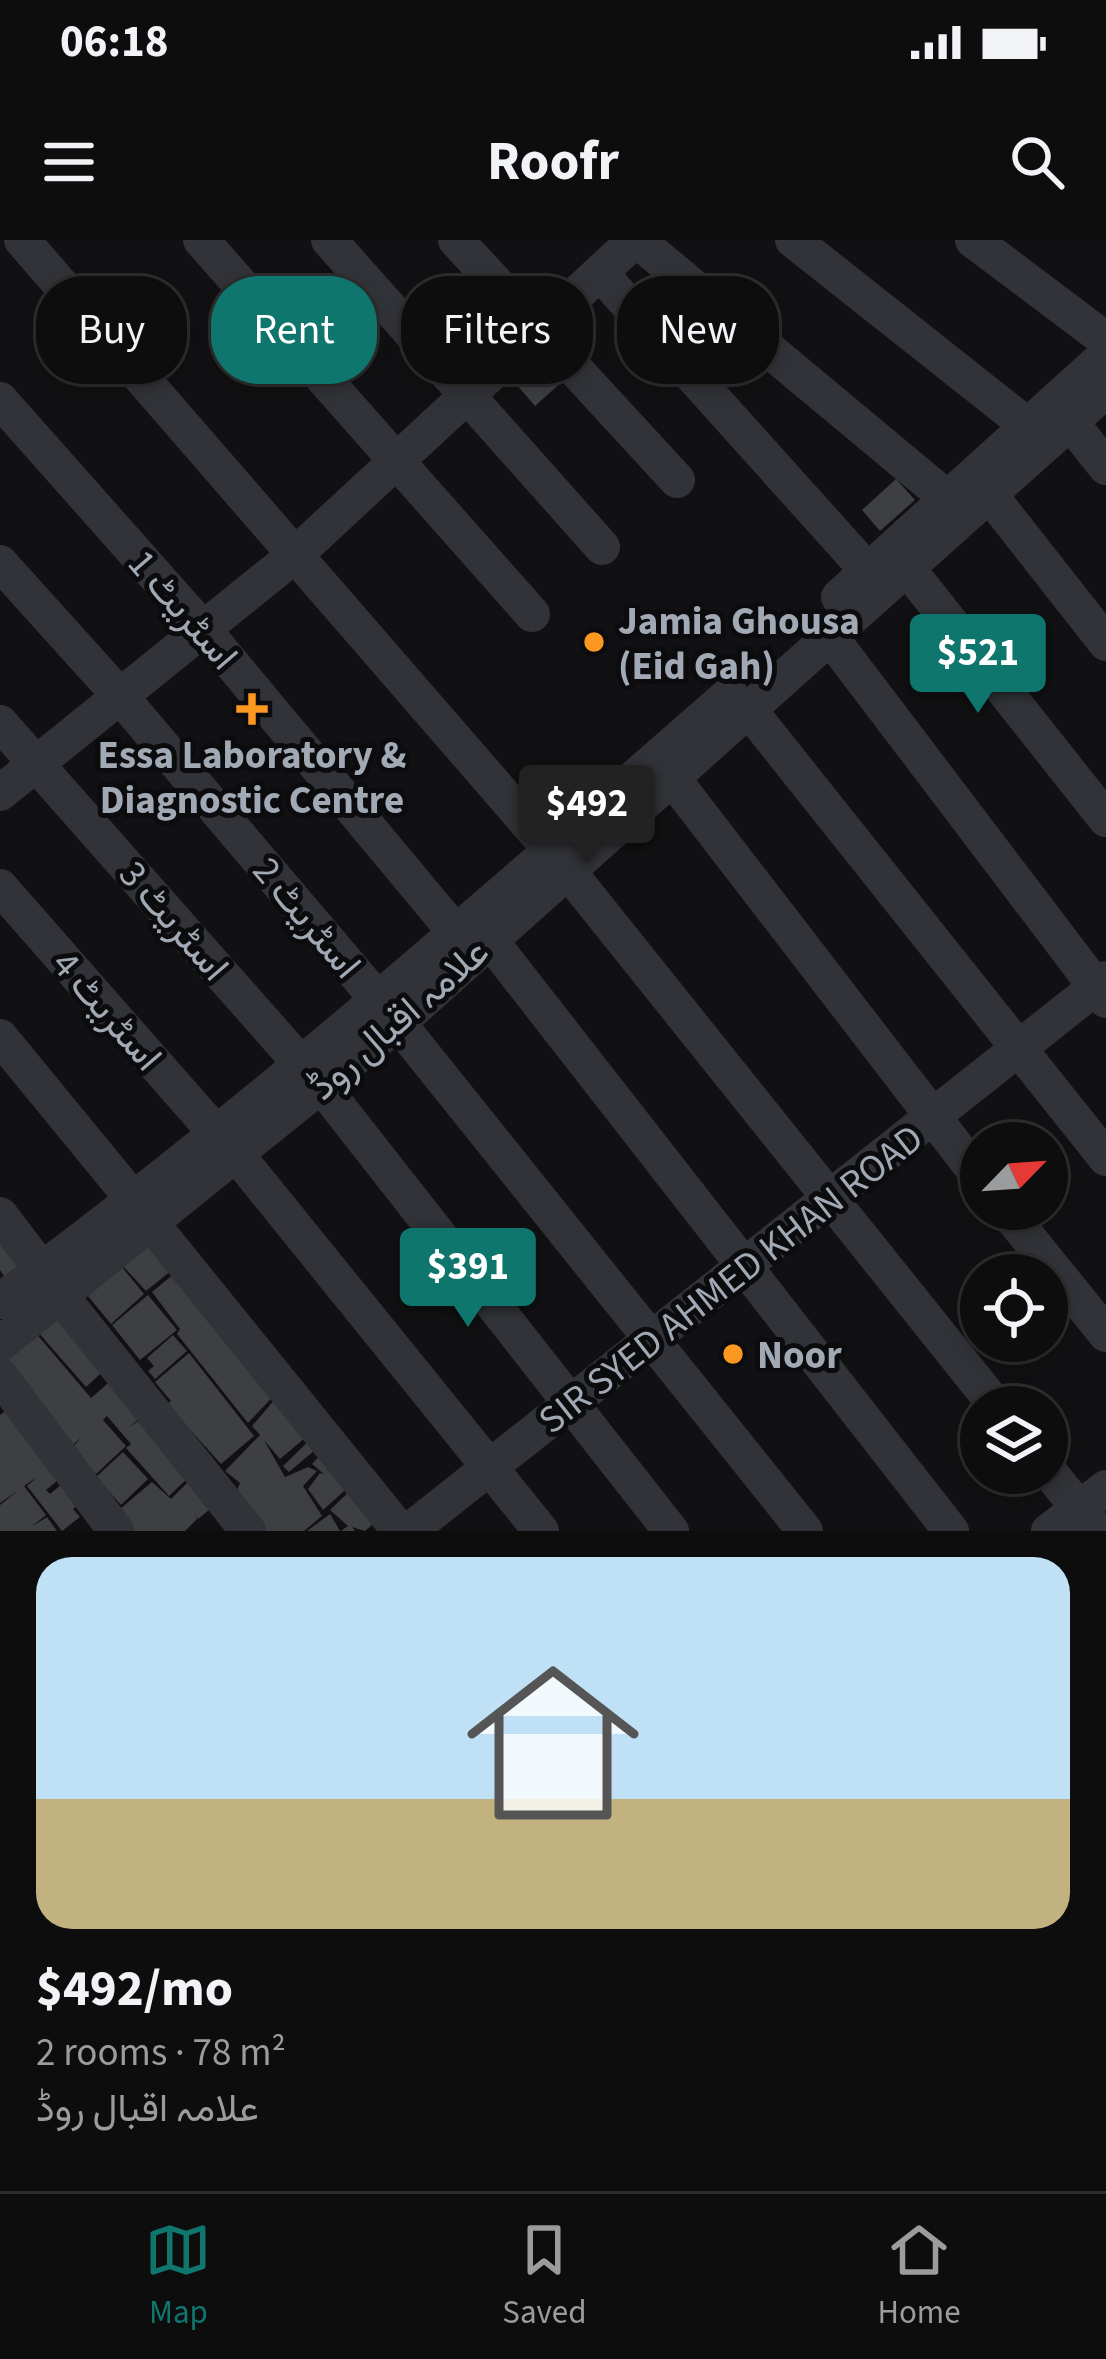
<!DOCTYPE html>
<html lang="en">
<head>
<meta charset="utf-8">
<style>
  body { margin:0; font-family:"Source Sans 3",Vazirmatn,sans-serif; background:#161617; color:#f1f3f6; height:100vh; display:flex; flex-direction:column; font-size:45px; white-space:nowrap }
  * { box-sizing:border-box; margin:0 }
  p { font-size:39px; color:#9a9c9e }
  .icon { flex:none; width:66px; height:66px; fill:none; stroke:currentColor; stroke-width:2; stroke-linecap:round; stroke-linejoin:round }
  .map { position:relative; height:1291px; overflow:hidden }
  .panel { display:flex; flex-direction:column; background:#0d0d0e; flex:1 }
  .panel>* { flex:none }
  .top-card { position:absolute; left:36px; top:36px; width:1035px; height:108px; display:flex; gap:24px }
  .needle { width:78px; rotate:65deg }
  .fabs { position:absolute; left:960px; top:882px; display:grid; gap:24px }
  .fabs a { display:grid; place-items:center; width:108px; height:108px; border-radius:50%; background:#0d0d0e; box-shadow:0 6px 18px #0003,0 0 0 3px #2d2d2e; font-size:60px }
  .price { position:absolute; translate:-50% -102px; padding:0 27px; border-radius:12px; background:#0f766e; color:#fff; font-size:39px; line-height:78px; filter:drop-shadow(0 3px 6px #0008) }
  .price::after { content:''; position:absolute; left:50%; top:72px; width:36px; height:27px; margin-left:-18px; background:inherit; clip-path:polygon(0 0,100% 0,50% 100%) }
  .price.selected { background:#222; color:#fff }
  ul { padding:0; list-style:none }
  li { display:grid; align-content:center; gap:24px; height:636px; padding:0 36px }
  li+li { border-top:3px solid #2d2d2e }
  li span { display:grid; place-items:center; height:372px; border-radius:36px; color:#555 }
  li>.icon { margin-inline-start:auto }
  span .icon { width:216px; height:216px; fill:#fffc; stroke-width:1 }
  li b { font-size:51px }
  .chip { padding:0 42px; border-radius:48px; background:#0d0d0e; box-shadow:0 6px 18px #0003,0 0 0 3px #2d2d2e; font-size:42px; line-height:108px }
  .chip.selected { background:#0f766e; color:#fff }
  .status { display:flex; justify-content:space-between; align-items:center; height:84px; padding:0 60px; background:#0d0d0e; direction:ltr }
  .status svg { height:33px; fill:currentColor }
  header { display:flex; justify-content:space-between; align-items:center; height:156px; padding:0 36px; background:#0d0d0e; font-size:54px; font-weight:700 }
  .dock { display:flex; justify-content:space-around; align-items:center; height:168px; border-top:3px solid #2d2d2e; background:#0d0d0e; font-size:33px; color:#9a9c9e }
  .dock a { display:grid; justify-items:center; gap:6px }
  .dock .selected { color:#0f766e }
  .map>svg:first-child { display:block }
  .building { fill:#3d3f43 }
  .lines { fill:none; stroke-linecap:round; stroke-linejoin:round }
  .minor { stroke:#323338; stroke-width:36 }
  .poi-dot { fill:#fc971f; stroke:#0c0c0e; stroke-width:4.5 }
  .labels { text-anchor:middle; stroke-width:10; stroke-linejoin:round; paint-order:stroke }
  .street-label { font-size:39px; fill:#a1a9b4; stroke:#0c0c0e }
  .poi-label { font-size:39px; font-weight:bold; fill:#a1a9b4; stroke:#0c0c0e; text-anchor:start }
</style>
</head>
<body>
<div class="status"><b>06:18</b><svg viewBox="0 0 49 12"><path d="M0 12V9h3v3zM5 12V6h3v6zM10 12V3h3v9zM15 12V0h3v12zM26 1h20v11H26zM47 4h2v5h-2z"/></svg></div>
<header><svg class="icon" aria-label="menu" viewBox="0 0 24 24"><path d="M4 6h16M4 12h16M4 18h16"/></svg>Roofr<svg class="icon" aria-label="search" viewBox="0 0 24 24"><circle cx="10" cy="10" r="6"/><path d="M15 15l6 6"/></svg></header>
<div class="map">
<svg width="1106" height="1291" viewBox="0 0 1106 1291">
  <rect width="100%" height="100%" fill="#111113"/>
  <path class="building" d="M 533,115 L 543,126 L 547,123 L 563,141 L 535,166 L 509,136 Z
    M 896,239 L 915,260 L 880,291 L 862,270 Z
    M 0,978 L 31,1020 L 6,1039 L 0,1030 Z
    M 154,1001 L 177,1026 L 146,1051 L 121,1024 Z
    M 122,1027 L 144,1054 L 111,1084 L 88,1056 Z
    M 181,1028 L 280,1149 L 248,1183 L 177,1094 L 180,1089 L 152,1052 Z
    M 148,1055 L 177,1090 L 140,1120 L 112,1085 Z
    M 63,1068 L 112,1123 L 86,1147 L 37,1091 Z
    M 34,1091 L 91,1158 L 114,1138 L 156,1164 L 128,1188 L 144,1177 L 190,1236 L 169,1256 L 126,1208 L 131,1204 L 107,1176 L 103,1180 L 126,1206 L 95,1235 L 71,1209 L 82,1197 L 67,1210 L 3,1118 Z
    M 173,1095 L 187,1111 L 155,1139 L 148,1131 L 154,1126 L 147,1118 Z
    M 189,1113 L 254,1196 L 221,1224 L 167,1164 L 171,1161 L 155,1142 Z
    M 282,1151 L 313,1191 L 280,1219 L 264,1200 L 285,1237 L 308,1227 L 317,1231 L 303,1246 L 322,1276 L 304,1291 L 251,1291 L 235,1255 L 240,1243 L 225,1231 L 260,1195 L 252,1186 Z
    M 11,1167 L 63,1236 L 46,1250 L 50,1254 L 61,1245 L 87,1258 L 73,1269 L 80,1277 L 62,1291 L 27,1246 L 37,1237 L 24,1246 L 46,1275 L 31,1287 L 47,1277 L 57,1291 L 0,1291 L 0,1265 L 19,1250 L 0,1263 L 0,1175 Z
    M 317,1193 L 321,1205 L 289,1232 L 283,1226 Z
    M 327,1208 L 351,1245 L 323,1270 L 308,1249 L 320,1233 L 324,1234 L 312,1224 Z
    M 123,1212 L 148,1239 L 121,1265 L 96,1237 Z
    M 198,1232 L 236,1248 L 198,1279 L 195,1275 L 197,1279 L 185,1291 L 134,1291 L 120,1269 L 152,1242 L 171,1259 Z
    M 358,1243 L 383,1275 L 365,1291 L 352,1287 L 355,1291 L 341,1291 L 348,1286 L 330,1270 Z
    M 330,1274 L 340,1291 L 307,1291 Z"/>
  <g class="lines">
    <path class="minor" d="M 22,0 L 551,610 L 997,1167
      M 201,0 L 532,374
      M 329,0 L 602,307
      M 456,0 L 677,240
      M 637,0 L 947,258
      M 793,0 L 1028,186
      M 973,0 L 1106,100
      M 600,33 L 867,330
      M 0,160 L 203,389 L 456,693
      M 1071,183 L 1106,227
      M 989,254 L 1106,403
      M 0,323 L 120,456 L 379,761
      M 907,328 L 1106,579
      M 839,357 L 1106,115
      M 831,398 L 1106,760
      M 749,470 L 1106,918
      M 0,483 L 301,824
      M 673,539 L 981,939
      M 0,553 L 295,315 L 635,0
      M 0,647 L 216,893
      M 489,699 L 951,1291
      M 398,783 L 805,1291
      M 0,797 L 133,959
      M 321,845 L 671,1291
      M 236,914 L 541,1291
      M 1005,969 L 1106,1094
      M 0,975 L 42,1030
      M 151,983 L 400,1291
      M 60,1055 L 248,1291
      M 0,1061 C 255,873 492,662 730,454
      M 0,1104 L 398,783 L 1106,150
      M 0,1136 L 116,1291
      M 1047,1229 L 1097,1291
      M 409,1291 L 1106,739
      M 1049,1291 L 1106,1248"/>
  </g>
  <g class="poi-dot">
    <circle cx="594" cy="402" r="12"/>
    <path d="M246 451h12v12h12v12h-12v12h-12v-12h-12v-12h12z"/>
    <circle cx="733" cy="1114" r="12"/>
  </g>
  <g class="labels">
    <g class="street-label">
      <text transform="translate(184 369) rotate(49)" y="14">اسٹریٹ 1</text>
      <text transform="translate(308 677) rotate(50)" y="14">اسٹریٹ 2</text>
      <text transform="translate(175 680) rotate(49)" y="14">اسٹریٹ 3</text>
      <text transform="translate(108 770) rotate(49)" y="14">اسٹریٹ 4</text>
      <text transform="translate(398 778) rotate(-41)" y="14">علامہ اقبال روڈ</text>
      <text transform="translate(730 1038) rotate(-38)" y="14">SIR SYED AHMED KHAN ROAD</text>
    </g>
    <g class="poi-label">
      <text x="618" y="394">Jamia Ghousa<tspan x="618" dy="45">(Eid Gah)</tspan></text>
      <text x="252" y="528" text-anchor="middle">Essa Laboratory &amp;<tspan x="252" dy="45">Diagnostic Centre</tspan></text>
      <text x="757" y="1128">Noor</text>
    </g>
  </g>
</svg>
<div class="fabs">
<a><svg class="needle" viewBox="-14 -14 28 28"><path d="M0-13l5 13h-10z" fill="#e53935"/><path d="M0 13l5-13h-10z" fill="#9a9c9e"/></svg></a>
<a><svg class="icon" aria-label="locate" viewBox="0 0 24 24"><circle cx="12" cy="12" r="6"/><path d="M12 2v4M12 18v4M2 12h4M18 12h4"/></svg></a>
<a><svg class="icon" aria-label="layers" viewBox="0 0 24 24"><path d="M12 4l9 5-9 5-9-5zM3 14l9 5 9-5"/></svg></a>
</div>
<b class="price" style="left:978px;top:476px">$521</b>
<b class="price selected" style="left:587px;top:627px">$492</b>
<b class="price" style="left:468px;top:1090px">$391</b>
<div class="top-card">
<a class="chip">Buy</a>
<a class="chip selected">Rent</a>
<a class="chip">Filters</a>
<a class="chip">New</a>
</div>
</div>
<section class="panel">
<ul>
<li><span style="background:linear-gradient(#bfe0f5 65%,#c2b280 0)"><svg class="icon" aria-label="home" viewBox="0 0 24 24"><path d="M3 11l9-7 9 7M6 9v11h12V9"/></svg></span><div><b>$492/mo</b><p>2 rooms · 78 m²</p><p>علامہ اقبال روڈ</p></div></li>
</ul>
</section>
<nav class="dock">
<a class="selected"><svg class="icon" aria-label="map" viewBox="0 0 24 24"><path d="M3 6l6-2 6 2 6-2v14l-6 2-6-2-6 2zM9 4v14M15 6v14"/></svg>Map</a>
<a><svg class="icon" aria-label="saved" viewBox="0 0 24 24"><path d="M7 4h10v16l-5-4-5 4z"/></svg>Saved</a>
<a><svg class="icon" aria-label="home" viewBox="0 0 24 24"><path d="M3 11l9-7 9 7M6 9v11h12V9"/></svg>Home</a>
</nav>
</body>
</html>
